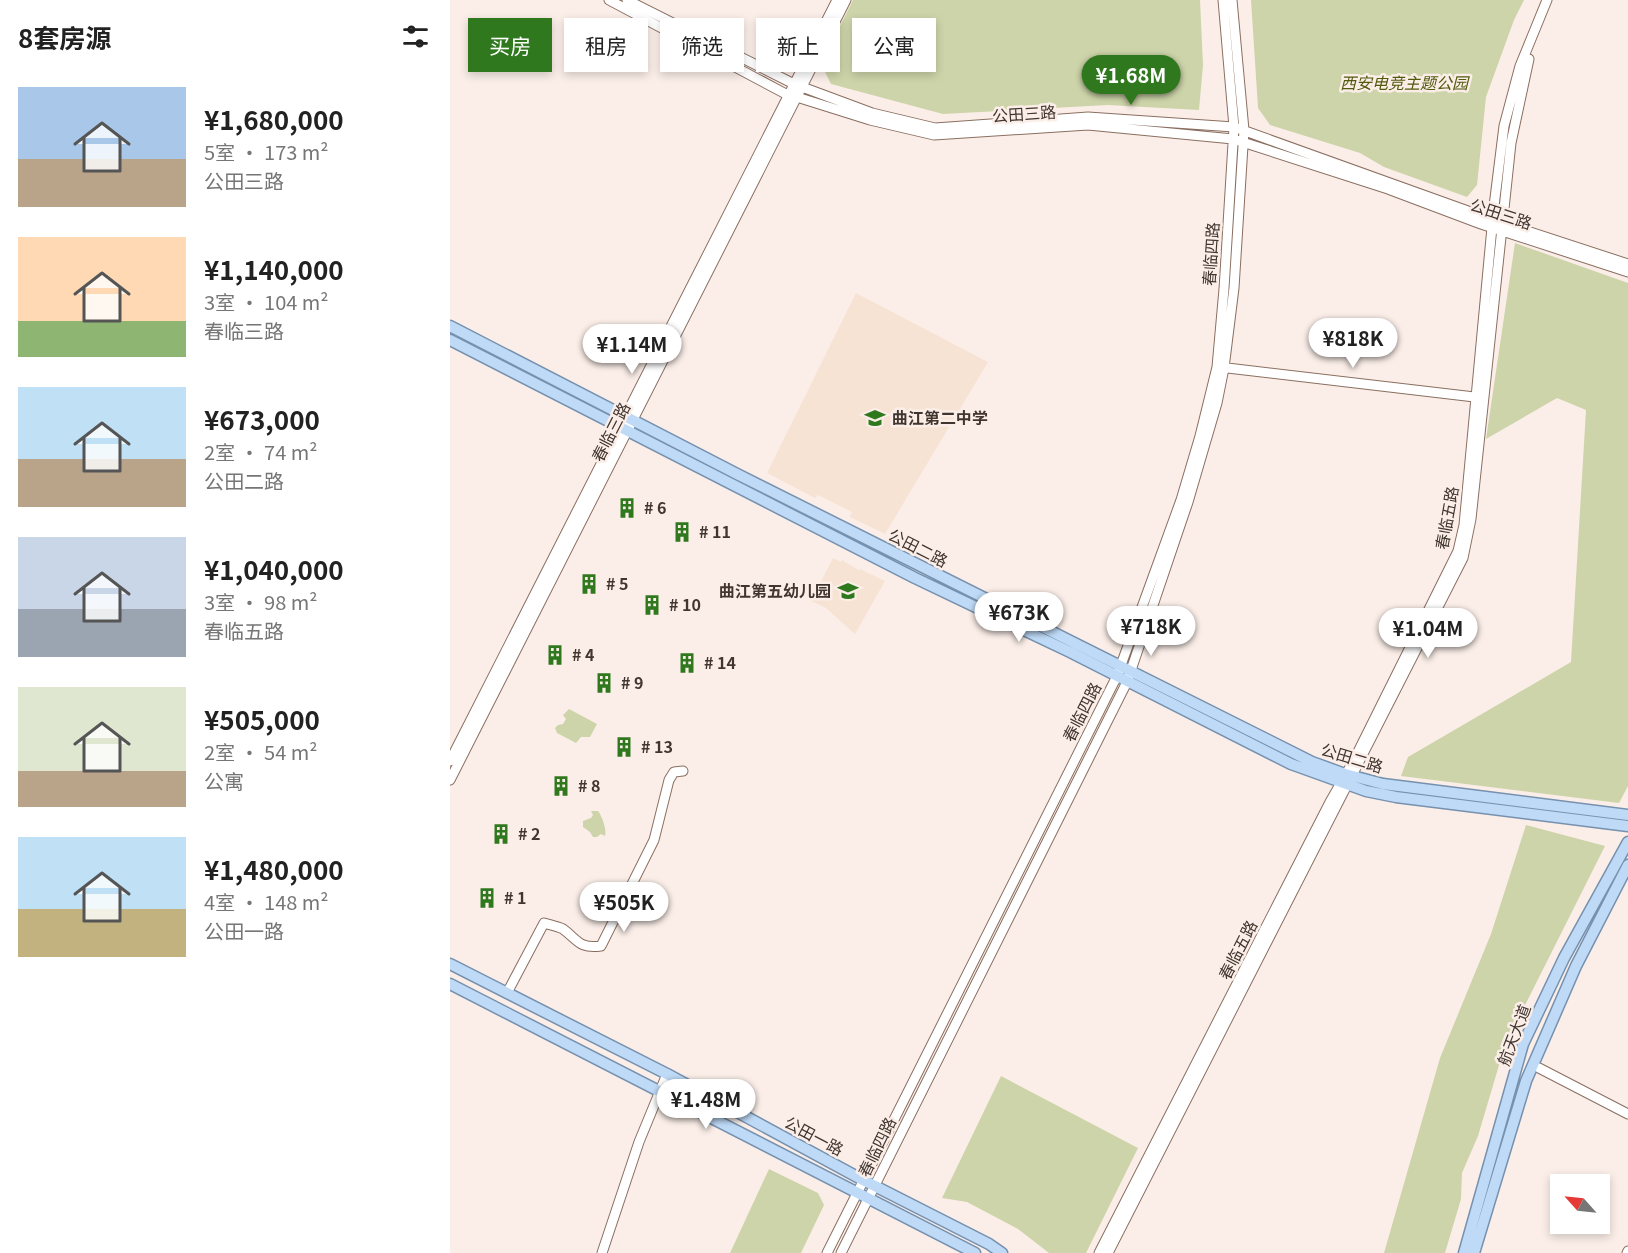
<!DOCTYPE html>
<html lang="zh">
<head>
<meta charset="utf-8">
<style>
  body { margin:0; font-family:Georgia,"Noto Sans SC",serif; background:#f6f6f6; color:#222; height:100vh; display:flex; flex-direction:column; font-size:22px; white-space:nowrap }
  * { box-sizing:border-box; margin:0 }
  p { font-size:20px; color:#767676 }
  .icon { flex:none; width:33px; height:33px; fill:none; stroke:currentColor; stroke-width:2; stroke-linecap:round; stroke-linejoin:round }
  .map { position:relative; flex:1; overflow:hidden }
  .drawer { display:flex; flex-direction:column; background:#fff; width:450px }
  .drawer>* { flex:none }
  .banner { position:absolute; left:18px; top:18px; width:570px; height:54px; display:flex; gap:12px }
  .needle { width:39px; rotate:297deg }
  .fabs { position:absolute; left:1100px; top:1174px; display:grid; gap:12px }
  .fabs a { display:grid; place-items:center; width:60px; height:60px; border-radius:0px; background:#fff; box-shadow:0 3px 9px #0003; font-size:30px }
  .price { position:absolute; translate:-50% -51px; padding:0 14px; border-radius:21px; background:#fff; color:#222; font-size:20px; line-height:39px; filter:drop-shadow(0 2px 3px #0008) }
  .price::after { content:''; position:absolute; left:50%; top:36px; width:18px; height:14px; margin-left:-9px; background:inherit; clip-path:polygon(0 0,100% 0,50% 100%) }
  .price.on { background:#2f781d; color:#fff }
  ul { padding:0; list-style:none }
  li { display:flex; align-items:center; gap:18px; height:150px; padding:0 18px }
  li span { display:grid; place-items:center; flex:none; width:168px; height:120px; border-radius:0px; color:#555 }
  li>.icon { margin-inline-start:auto }
  span .icon { width:72px; height:72px; fill:#fffc; stroke-width:1 }
  li b { font-size:26px }
  h2 { display:flex; justify-content:space-between; align-items:center; height:72px; padding:0 18px; font-size:26px }
  .chip { padding:0 21px; border-radius:0px; background:#fff; box-shadow:0 3px 9px #0003; font-size:21px; line-height:54px }
  .chip.on { background:#2f781d; color:#fff }
  main { display:flex; flex:1; min-height:0 }
  .map>svg:first-child { display:block }
  .education { fill:#f7e3d4 }
  .green { fill:#cdd4a9 }
  .lines { fill:none; stroke-linecap:round; stroke-linejoin:round }
  .minor-casing { stroke:#8a6f61; stroke-width:11 }
  .major-casing { stroke:#7691ae; stroke-width:13 }
  .minor { stroke:#fff; stroke-width:9 }
  .major { stroke:#bedaf7; stroke-width:10 }
  .labels { text-anchor:middle; stroke-width:5; stroke-linejoin:round; paint-order:stroke }
  .park-label { font-size:16px; font-style:italic; fill:#535a0e; stroke:#fbeee8 }
  .street-label { font-size:16px; fill:#41352f; stroke:#fbeee8 }
  .poi-label { font-size:16px; font-weight:bold; fill:#41352f; stroke:#fbeee8; text-anchor:start }
</style>
</head>
<body>
<main>
<section class="drawer">
<h2>8套房源<svg class="icon" aria-label="filters" viewBox="0 0 24 24"><path d="M4 7h16M4 17h16"/><circle cx="9" cy="7" r="2"/><circle cx="15" cy="17" r="2"/></svg></h2>
<ul>
<li><span style="background:linear-gradient(#a9c7e8 60%,#b9a48a 0)"><svg class="icon" aria-label="home" viewBox="0 0 24 24"><path d="M3 11l9-7 9 7M6 9v11h12V9"/></svg></span><div><b>¥1,680,000</b><p>5室 · 173 m²</p><p>公田三路</p></div></li>
<li><span style="background:linear-gradient(#ffd9b3 70%,#8fb573 0)"><svg class="icon" aria-label="home" viewBox="0 0 24 24"><path d="M3 11l9-7 9 7M6 9v11h12V9"/></svg></span><div><b>¥1,140,000</b><p>3室 · 104 m²</p><p>春临三路</p></div></li>
<li><span style="background:linear-gradient(#bfe0f5 60%,#b9a48a 0)"><svg class="icon" aria-label="home" viewBox="0 0 24 24"><path d="M3 11l9-7 9 7M6 9v11h12V9"/></svg></span><div><b>¥673,000</b><p>2室 · 74 m²</p><p>公田二路</p></div></li>
<li><span style="background:linear-gradient(#c9d6e8 60%,#9aa5b1 0)"><svg class="icon" aria-label="home" viewBox="0 0 24 24"><path d="M3 11l9-7 9 7M6 9v11h12V9"/></svg></span><div><b>¥1,040,000</b><p>3室 · 98 m²</p><p>春临五路</p></div></li>
<li><span style="background:linear-gradient(#dfe7d0 70%,#b9a48a 0)"><svg class="icon" aria-label="home" viewBox="0 0 24 24"><path d="M3 11l9-7 9 7M6 9v11h12V9"/></svg></span><div><b>¥505,000</b><p>2室 · 54 m²</p><p>公寓</p></div></li>
<li><span style="background:linear-gradient(#bfe0f5 60%,#c2b280 0)"><svg class="icon" aria-label="home" viewBox="0 0 24 24"><path d="M3 11l9-7 9 7M6 9v11h12V9"/></svg></span><div><b>¥1,480,000</b><p>4室 · 148 m²</p><p>公田一路</p></div></li>
</ul>
</section>
<div class="map">
<svg width="1178" height="1253" viewBox="0 0 1178 1253">
  <rect width="100%" height="100%" fill="#fbeee8"/>
  <path class="education" d="M 406,293 L 538,362 L 435,534 L 400,517 L 402,512 L 368,495 L 365,498 L 317,473 Z
    M 383,558 L 391,562 L 392,560 L 409,570 L 410,569 L 435,581 L 405,634 L 376,608 L 361,601 Z"/>
  <path class="green" d="M 403,0 L 750,0 L 753,65 L 749,110 L 658,105 L 493,114 L 381,84 L 371,64 Z
    M 801,0 L 1074,0 L 1064,20 L 1036,97 L 1027,185 L 1017,197 L 934,167 L 910,153 L 820,125 L 808,108 Z
    M 1065,243 L 1178,283 L 1178,786 L 1169,803 L 951,776 L 958,757 L 1121,662 L 1136,410 L 1107,398 L 1036,439 Z
    M 119,709 L 147,724 L 140,737 L 131,737 L 126,743 L 107,733 L 105,728 L 108,725 L 113,724 L 116,719 L 113,715 Z
    M 141,811 L 148,811 C 152,816 157,830 155,836 L 151,834 L 147,837 L 143,837 L 140,832 L 133,827 L 133,821 L 141,818 L 143,815 Z
    M 1076,825 L 1155,846 L 1055,1045 L 1028,1136 L 1012,1173 L 1011,1199 L 995,1253 L 934,1253 L 990,1058 L 1041,934 Z
    M 551,1076 L 688,1148 L 636,1253 L 599,1253 L 568,1229 L 517,1202 L 492,1198 Z
    M 319,1169 L 368,1193 L 374,1205 L 351,1253 L 280,1253 Z"/>
  <g class="lines">
    <g class="minor-casing">
      <path id="minor" d="M 159,0 L 334,93 L 420,120 L 484,135 L 638,125 L 783,139 L 938,189 L 1031,224 L 1178,272
        M 177,0 L 344,84 L 422,113 L 485,128 L 638,117 L 784,127 L 1043,220 L 1178,264
        M 769,367 L 1033,398
        M 0,761 L 387,0
        M 0,780 L 396,0
        M 57,993 L 94,923 C 100,925 107,926 113,929 C 128,940 129,949 151,946 L 204,840 L 219,780 L 224,772 L 233,771
        M 1089,1068 L 1178,1114
        M 152,1253 L 189,1142 L 217,1074
        M 377,1253 L 667,676 L 731,500 L 750,436 L 767,367 L 774,289 L 784,127 L 773,0
        M 391,1253 L 677,682 L 738,502 L 767,403 L 774,368 L 784,288 L 794,130 L 782,0
        M 649,1253 L 880,802 L 903,762 L 1008,551 L 1014,525 L 1044,206 L 1054,126 L 1070,66 L 1097,0
        M 658,1253 L 1013,558 L 1021,519 L 1061,143 L 1079,59
        M 1177,1253 L 1178,1251"/>
    </g>
    <g class="major-casing">
      <path id="major" d="M 0,326 L 287,474 L 862,762 L 895,774 L 933,784 L 1178,815
        M 0,340 L 465,578 L 620,652 L 841,764 L 916,791 L 946,797 L 1178,826
        M 0,964 L 217,1074 L 413,1180 L 539,1244 L 552,1253
        M 0,984 L 525,1253
        M 1014,1253 L 1073,1044 L 1114,958 L 1178,842
        M 1024,1253 L 1076,1081 L 1126,966 L 1178,865"/>
    </g>
    <use href="#minor" class="minor"/>
    <use href="#major" class="major"/>
  </g>
  <defs>
    <g id="school-bare" transform="scale(1.62)"><path d="M0-5L7-2L0 1L-7-2ZM-4 1L0 2.5L4 1V4Q0 6-4 4Z" fill="#2f781d" stroke="#fbeee8" stroke-width="2.5" paint-order="stroke"/></g>
    <g id="building-bare" transform="scale(1.62)"><path d="M-4-6H4V6H1V3H-1V6H-4ZM-2.5-4.3h1.7v1.8h-1.7ZM.8-4.3h1.7v1.8H.8ZM-2.5-1h1.7V.8h-1.7ZM.8-1h1.7V.8H.8Z" fill="#2f781d" stroke="#fbeee8" stroke-width="2.5" paint-order="stroke"/></g>
  </defs>
  <g fill-rule="evenodd">
    <use href="#school-bare" x="425" y="418"/>
    <use href="#building-bare" x="177" y="508"/>
    <use href="#building-bare" x="232" y="532"/>
    <use href="#building-bare" x="139" y="584"/>
    <use href="#school-bare" x="398" y="591"/>
    <use href="#building-bare" x="202" y="605"/>
    <use href="#building-bare" x="105" y="655"/>
    <use href="#building-bare" x="237" y="663"/>
    <use href="#building-bare" x="154" y="683"/>
    <use href="#building-bare" x="174" y="747"/>
    <use href="#building-bare" x="111" y="786"/>
    <use href="#building-bare" x="51" y="834"/>
    <use href="#building-bare" x="37" y="898"/>
  </g>
  <g class="labels">
    <g class="park-label">
      <text x="954" y="89">西安电竞主题公园</text>
    </g>
    <g class="street-label">
      <text transform="translate(574 114) rotate(-4)" y="6">公田三路</text>
      <text transform="translate(1051 214) rotate(18)" y="6">公田三路</text>
      <text transform="translate(761 254) rotate(-86)" y="6">春临四路</text>
      <text transform="translate(161 432) rotate(-63)" y="6">春临三路</text>
      <text transform="translate(997 518) rotate(-80)" y="6">春临五路</text>
      <text transform="translate(468 548) rotate(27)" y="6">公田二路</text>
      <text transform="translate(632 712) rotate(-63)" y="6">春临四路</text>
      <text transform="translate(902 758) rotate(17)" y="6">公田二路</text>
      <text transform="translate(788 950) rotate(-63)" y="6">春临五路</text>
      <text transform="translate(1064 1035) rotate(-69)" y="6">航天大道</text>
      <text transform="translate(364 1136) rotate(28)" y="6">公田一路</text>
      <text transform="translate(427 1147) rotate(-64)" y="6">春临四路</text>
    </g>
    <g class="poi-label">
      <text x="442" y="424">曲江第二中学</text>
      <text x="194" y="514"># 6</text>
      <text x="249" y="538"># 11</text>
      <text x="156" y="590"># 5</text>
      <text x="381" y="597" text-anchor="end">曲江第五幼儿园</text>
      <text x="219" y="611"># 10</text>
      <text x="122" y="661"># 4</text>
      <text x="254" y="669"># 14</text>
      <text x="171" y="689"># 9</text>
      <text x="191" y="753"># 13</text>
      <text x="128" y="792"># 8</text>
      <text x="68" y="840"># 2</text>
      <text x="54" y="904"># 1</text>
    </g>
  </g>
</svg>
<div class="fabs">
<a><svg class="needle" viewBox="-14 -14 28 28"><path d="M0-13l5 13h-10z" fill="#e53935"/><path d="M0 13l5-13h-10z" fill="#767676"/></svg></a>
</div>
<b class="price on" style="left:681px;top:106px">¥1.68M</b>
<b class="price" style="left:903px;top:369px">¥818K</b>
<b class="price" style="left:182px;top:375px">¥1.14M</b>
<b class="price" style="left:569px;top:643px">¥673K</b>
<b class="price" style="left:701px;top:657px">¥718K</b>
<b class="price" style="left:978px;top:659px">¥1.04M</b>
<b class="price" style="left:174px;top:933px">¥505K</b>
<b class="price" style="left:256px;top:1130px">¥1.48M</b>
<div class="banner">
<a class="chip on">买房</a>
<a class="chip">租房</a>
<a class="chip">筛选</a>
<a class="chip">新上</a>
<a class="chip">公寓</a>
</div>
</div>
</main>
</body>
</html>
